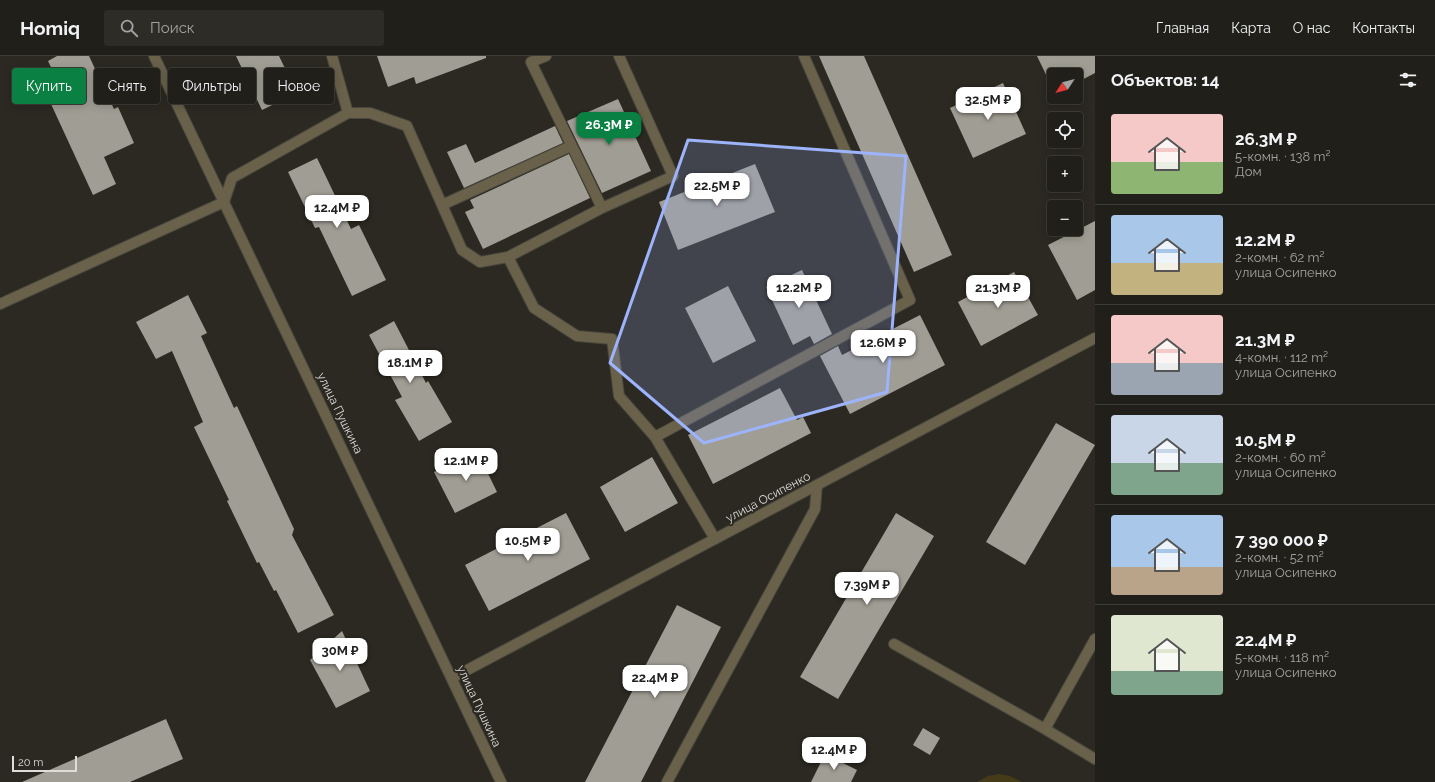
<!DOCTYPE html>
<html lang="ru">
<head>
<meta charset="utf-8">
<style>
  body { margin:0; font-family:Raleway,sans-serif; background:#2d2c26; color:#f1f3f6; height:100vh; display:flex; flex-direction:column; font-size:15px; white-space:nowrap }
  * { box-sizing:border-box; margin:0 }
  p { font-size:13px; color:#a2a2a2 }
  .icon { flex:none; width:22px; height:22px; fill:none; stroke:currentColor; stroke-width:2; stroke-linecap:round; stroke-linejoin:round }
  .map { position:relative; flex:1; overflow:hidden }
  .sheet { display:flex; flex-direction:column; background:#201f19; width:340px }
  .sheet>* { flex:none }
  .banner { position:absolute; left:12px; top:12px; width:380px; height:36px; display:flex; gap:8px }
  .needle { width:26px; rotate:234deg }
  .buttons { position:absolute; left:1047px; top:12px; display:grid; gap:8px }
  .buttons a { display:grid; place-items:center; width:36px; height:36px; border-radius:4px; background:#201f19; box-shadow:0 2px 10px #0003,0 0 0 1px #3d3d38; font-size:20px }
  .scale { position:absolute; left:12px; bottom:10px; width:65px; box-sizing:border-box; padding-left:4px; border:2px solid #dfddd9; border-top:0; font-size:11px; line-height:14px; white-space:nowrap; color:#dfddd9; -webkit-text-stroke:3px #2b2921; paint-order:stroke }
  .price { position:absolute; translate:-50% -34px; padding:0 9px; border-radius:8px; background:#fff; color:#222; font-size:13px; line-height:26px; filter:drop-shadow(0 1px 2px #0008) }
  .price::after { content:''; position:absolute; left:50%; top:24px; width:12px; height:9px; margin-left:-6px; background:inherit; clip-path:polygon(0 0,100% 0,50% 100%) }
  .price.selected { background:#0b8043; color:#fff }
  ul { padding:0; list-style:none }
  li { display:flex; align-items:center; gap:12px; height:100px; padding:0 16px }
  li+li { border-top:1px solid #3d3d38 }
  li span { display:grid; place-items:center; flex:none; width:112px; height:80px; border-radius:4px; color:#555 }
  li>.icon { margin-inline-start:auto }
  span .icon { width:48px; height:48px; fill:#fffc; stroke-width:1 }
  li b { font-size:17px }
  h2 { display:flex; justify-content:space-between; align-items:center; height:48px; padding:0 16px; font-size:17px }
  .pill { padding:0 14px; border-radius:4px; background:#201f19; box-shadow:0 2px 10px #0003,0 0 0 1px #3d3d38; font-size:14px; line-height:36px }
  .pill.selected { background:#0b8043; color:#fff }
  header { display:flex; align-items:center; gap:24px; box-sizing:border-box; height:56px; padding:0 20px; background:#201f19; border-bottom:1px solid #3d3d38 }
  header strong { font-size:19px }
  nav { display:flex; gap:22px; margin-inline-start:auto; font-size:14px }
  .search { width:280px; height:36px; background:#2d2c26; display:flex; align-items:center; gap:10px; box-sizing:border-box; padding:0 14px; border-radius:4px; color:#a2a2a2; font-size:15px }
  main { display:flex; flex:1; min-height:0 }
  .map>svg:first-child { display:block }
  .green { fill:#463b19 }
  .building { fill:#a09d94 }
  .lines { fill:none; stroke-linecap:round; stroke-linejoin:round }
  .service-casing { stroke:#48463e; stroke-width:12 }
  .minor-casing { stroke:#48463e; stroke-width:12 }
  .tertiary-casing { stroke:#48463e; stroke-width:12 }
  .service { stroke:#69614a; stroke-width:10 }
  .minor { stroke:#69614a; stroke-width:10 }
  .tertiary { stroke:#69614a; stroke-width:10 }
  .marked { fill:#9db4fd; fill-opacity:0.2; stroke:#9db4fd; stroke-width:3; stroke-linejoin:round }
  .labels { text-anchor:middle; stroke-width:4; stroke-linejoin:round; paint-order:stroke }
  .street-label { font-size:12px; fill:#dfddd9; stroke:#2b2921 }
</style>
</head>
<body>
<header>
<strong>Homiq</strong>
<div class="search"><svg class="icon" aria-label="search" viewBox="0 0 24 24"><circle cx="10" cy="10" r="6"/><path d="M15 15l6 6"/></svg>Поиск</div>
<nav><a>Главная</a><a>Карта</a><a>О нас</a><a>Контакты</a></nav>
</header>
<main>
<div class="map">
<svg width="1095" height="726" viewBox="0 0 1095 726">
  <rect width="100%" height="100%" fill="#2b2921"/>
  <path class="green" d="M 999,718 L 1010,720 L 1022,726 L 977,726 L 988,720 Z"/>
  <path class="building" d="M 57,0 L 89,0 L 114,53 L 118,51 L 134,87 L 104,101 L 116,128 L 93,139 L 51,48 L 65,40 L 48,5 Z
    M 236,0 L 279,0 L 297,37 L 262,54 Z
    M 377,0 L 486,0 L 486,2 L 416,28 L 414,21 L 388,31 Z
    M 819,0 L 864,0 L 952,199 L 914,216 Z
    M 1037,0 L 1095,0 L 1095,17 L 1076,27 L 1076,19 L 1054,19 L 1054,35 Z
    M 1003,27 L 1026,78 L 973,102 L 950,52 Z
    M 618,43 L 651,115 L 602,137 L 567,65 Z
    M 555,70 L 563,87 L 464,132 L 447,96 L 466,88 L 475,107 Z
    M 569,98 L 590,142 L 483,193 L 465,156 L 474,152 L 470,144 Z
    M 317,102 L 351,173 L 359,169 L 386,224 L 352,240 L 319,171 L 315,172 L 288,116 Z
    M 755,108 L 775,156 L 678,194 L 659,146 Z
    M 1095,165 L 1095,234 L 1077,244 L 1048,189 Z
    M 802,214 L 832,278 L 814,288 L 810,280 L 793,289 L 766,231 Z
    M 1014,216 L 1038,259 L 981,290 L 958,246 Z
    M 728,230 L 756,285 L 713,307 L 685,252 Z
    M 188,239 L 207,277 L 201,280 L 234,352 L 237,350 L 294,473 L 292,479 L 334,559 L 298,577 L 276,534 L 274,535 L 259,506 L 257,507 L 227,445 L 229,444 L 194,371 L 203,366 L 172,295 L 156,303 L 136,266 Z
    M 920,259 L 945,309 L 850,358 L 820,300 L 838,290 L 842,299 Z
    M 394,265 L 426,327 L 428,325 L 452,366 L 419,385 L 395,344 L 402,341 L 369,279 Z
    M 780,332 L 797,364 L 803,361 L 811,377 L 713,428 L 688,379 Z
    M 1056,367 L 1095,389 L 1025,509 L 986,486 Z
    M 477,395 L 497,436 L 455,457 L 434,416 Z
    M 652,401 L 678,447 L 625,476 L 600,431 Z
    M 566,457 L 590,503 L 489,555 L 465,509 Z
    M 896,457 L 934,480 L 838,643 L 800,621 Z
    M 677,549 L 721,571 L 641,726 L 585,726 Z
    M 342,575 L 370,635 L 336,652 L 310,604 Z
    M 166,663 L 183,703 L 130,726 L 22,726 Z
    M 923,672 L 940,682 L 930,699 L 913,689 Z
    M 825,698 L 857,714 L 851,726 L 811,726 Z"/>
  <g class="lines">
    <g class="service-casing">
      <path id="service" d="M 332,0 L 348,57
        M 546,0 L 531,6 L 602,152 L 673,120 L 619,0
        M 224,146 L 232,122 L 348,57 L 370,57 L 407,70 L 462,194 L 480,206 L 508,201 L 534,252 L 577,280 L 612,283 L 619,340 L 655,381
        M 442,149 L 571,90
        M 508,201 L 602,152
        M 715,483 L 655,381 L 910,244 L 804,0
        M 1095,583 L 1045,673 L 1095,703
        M 894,588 L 1045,673
        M 667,726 L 815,453 L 817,429"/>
    </g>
    <g class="minor-casing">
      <path id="minor" d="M 0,248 L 224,146
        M 452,622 L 1095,282"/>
    </g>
    <g class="tertiary-casing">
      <path id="tertiary" d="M 154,0 L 501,726"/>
    </g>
    <use href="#service" class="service"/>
    <use href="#minor" class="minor"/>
    <use href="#tertiary" class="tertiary"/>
  </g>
  <path class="marked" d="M 688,84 L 906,100 L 887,336 L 704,387 L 610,307 Z"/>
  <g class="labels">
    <g class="street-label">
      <text transform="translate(340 357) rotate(64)" y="4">улица Пушкина</text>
      <text transform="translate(768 441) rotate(-28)" y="4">улица Осипенко</text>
      <text transform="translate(479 650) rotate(65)" y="4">улица Пушкина</text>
    </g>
  </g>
</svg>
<div class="buttons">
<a><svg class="needle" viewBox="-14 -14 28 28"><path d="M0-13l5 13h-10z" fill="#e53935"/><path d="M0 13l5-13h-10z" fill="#a2a2a2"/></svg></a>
<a><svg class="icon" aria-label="locate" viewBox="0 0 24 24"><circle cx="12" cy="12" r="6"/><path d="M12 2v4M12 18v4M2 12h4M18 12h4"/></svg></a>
<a>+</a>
<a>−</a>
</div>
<div class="scale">20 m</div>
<b class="price" style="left:988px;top:65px">32.5M ₽</b>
<b class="price selected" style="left:609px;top:90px">26.3M ₽</b>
<b class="price" style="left:717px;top:151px">22.5M ₽</b>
<b class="price" style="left:337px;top:173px">12.4M ₽</b>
<b class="price" style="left:799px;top:253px">12.2M ₽</b>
<b class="price" style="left:998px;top:253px">21.3M ₽</b>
<b class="price" style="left:883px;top:308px">12.6M ₽</b>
<b class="price" style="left:410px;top:328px">18.1M ₽</b>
<b class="price" style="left:466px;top:426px">12.1M ₽</b>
<b class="price" style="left:528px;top:506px">10.5M ₽</b>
<b class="price" style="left:867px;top:550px">7.39M ₽</b>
<b class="price" style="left:340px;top:616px">30M ₽</b>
<b class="price" style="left:655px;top:643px">22.4M ₽</b>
<b class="price" style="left:834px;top:715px">12.4M ₽</b>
<div class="banner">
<a class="pill selected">Купить</a>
<a class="pill">Снять</a>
<a class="pill">Фильтры</a>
<a class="pill">Новое</a>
</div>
</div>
<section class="sheet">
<h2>Объектов: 14<svg class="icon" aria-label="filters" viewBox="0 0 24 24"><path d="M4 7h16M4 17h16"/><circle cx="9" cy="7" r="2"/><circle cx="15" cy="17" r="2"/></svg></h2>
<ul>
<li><span style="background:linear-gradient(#f6c9c9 60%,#8fb573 0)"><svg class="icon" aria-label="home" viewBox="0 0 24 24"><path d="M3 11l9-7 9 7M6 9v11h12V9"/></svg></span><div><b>26.3M ₽</b><p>5-комн. · 138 m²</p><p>Дом</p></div></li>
<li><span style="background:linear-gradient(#a9c7e8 60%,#c2b280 0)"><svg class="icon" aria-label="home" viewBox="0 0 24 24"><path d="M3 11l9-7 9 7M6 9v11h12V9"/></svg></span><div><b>12.2M ₽</b><p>2-комн. · 62 m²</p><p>улица Осипенко</p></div></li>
<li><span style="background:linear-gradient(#f6c9c9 60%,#9aa5b1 0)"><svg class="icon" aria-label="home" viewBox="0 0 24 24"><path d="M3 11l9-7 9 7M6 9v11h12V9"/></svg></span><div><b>21.3M ₽</b><p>4-комн. · 112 m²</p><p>улица Осипенко</p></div></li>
<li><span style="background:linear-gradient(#c9d6e8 60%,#7fa58c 0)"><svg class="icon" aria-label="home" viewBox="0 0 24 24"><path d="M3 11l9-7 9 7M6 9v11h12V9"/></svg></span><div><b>10.5M ₽</b><p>2-комн. · 60 m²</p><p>улица Осипенко</p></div></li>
<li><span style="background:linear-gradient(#a9c7e8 65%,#b9a48a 0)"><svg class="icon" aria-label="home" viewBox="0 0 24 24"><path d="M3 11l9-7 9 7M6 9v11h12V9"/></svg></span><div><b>7 390 000 ₽</b><p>2-комн. · 52 m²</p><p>улица Осипенко</p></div></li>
<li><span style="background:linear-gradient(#dfe7d0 70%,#7fa58c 0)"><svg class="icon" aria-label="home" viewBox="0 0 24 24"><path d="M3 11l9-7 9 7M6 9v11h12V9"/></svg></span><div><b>22.4M ₽</b><p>5-комн. · 118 m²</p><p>улица Осипенко</p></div></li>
</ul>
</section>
</main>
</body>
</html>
